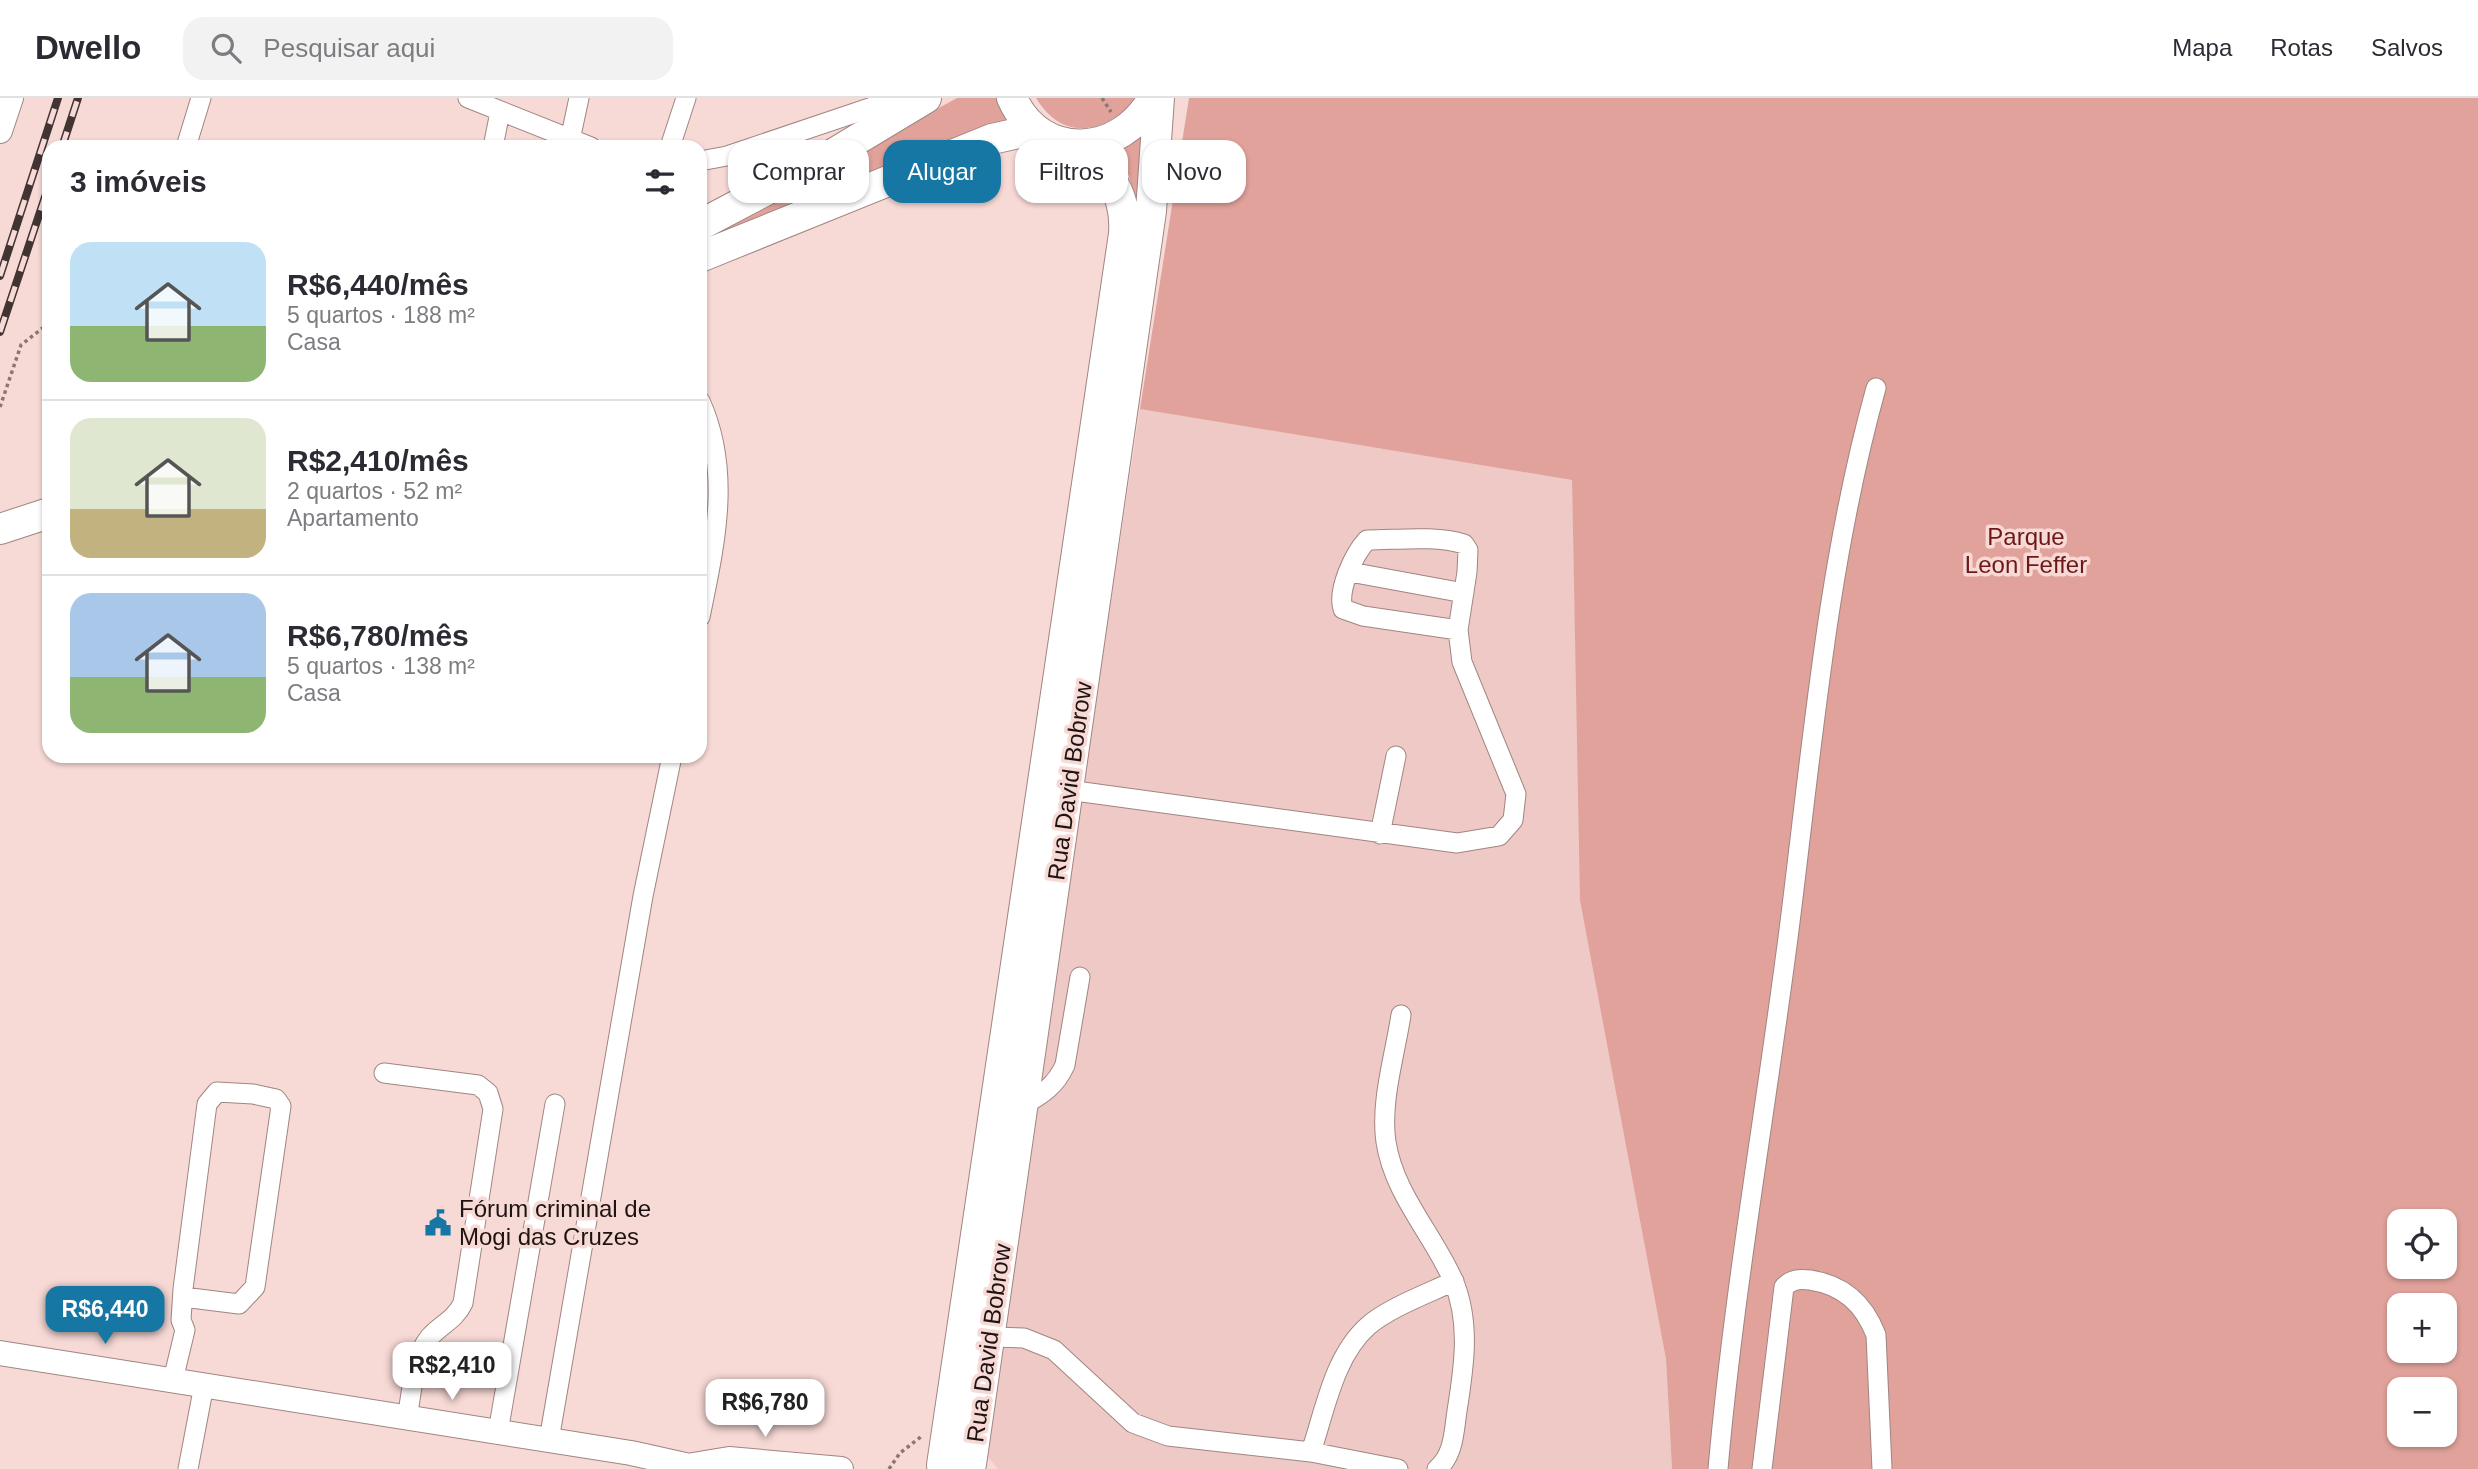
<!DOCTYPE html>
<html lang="pt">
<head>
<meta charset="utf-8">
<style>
  body { margin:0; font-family:Helvetica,sans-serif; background:#f2f2f3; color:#2b2b33; height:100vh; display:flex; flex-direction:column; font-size:26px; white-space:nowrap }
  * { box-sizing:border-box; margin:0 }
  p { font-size:23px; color:#7c7c81 }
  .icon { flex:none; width:38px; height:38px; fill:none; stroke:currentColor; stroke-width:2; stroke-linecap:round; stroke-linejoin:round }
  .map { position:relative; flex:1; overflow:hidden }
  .sheet { position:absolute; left:42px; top:42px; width:665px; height:623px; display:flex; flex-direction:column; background:#fff; border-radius:21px; box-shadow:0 2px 5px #0004 }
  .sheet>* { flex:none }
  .banner { position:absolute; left:728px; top:42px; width:665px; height:63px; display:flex; gap:14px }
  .tools { position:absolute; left:2387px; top:1111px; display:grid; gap:14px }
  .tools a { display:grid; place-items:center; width:70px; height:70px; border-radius:14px; background:#fff; box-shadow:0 2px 5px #0004; font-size:35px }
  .price { position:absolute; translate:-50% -60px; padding:0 16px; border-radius:14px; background:#fff; color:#222; font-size:23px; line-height:46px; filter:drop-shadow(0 2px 4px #0008) }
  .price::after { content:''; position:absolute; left:50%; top:42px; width:21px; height:16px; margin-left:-10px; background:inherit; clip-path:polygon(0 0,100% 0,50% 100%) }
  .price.current { background:#1777a4; color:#fff }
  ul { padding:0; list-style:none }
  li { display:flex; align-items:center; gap:21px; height:175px; padding:0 28px }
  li+li { border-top:2px solid #e1e1e2 }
  li span { display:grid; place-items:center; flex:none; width:196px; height:140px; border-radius:21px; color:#555 }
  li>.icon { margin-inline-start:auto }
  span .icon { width:84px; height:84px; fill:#fffc; stroke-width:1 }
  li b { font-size:30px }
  h2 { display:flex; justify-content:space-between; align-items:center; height:84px; padding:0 28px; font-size:30px }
  .pill { padding:0 24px; border-radius:21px; background:#fff; box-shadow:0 2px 5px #0004; font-size:24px; line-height:63px }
  .pill.current { background:#1777a4; color:#fff }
  header { display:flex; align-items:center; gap:42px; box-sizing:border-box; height:98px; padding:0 35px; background:#fff; border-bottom:2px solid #e1e1e2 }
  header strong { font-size:33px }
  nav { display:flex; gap:38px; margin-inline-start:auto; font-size:24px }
  .search { width:490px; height:63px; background:#f2f2f3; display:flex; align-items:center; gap:18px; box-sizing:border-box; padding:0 24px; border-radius:21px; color:#7c7c81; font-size:26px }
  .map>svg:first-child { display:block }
  .built { fill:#efc9c5 }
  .green { fill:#e0a29b; fill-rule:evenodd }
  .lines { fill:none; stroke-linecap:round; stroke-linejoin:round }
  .minor-casing { stroke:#a08581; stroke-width:21 }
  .major-casing { stroke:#a08581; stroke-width:26 }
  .highway-casing { stroke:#a08581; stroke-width:32 }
  .path { stroke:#8a7673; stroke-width:3.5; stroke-dasharray:3.5 3.5; stroke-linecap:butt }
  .minor { stroke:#fff; stroke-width:19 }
  .major { stroke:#fff; stroke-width:24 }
  .highway { stroke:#fff; stroke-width:30 }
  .rail-casing { stroke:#413433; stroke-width:8 }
  .rail { stroke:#f7d9d5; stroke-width:5; stroke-dasharray:16; stroke-linecap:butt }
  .labels { text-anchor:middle; stroke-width:7; stroke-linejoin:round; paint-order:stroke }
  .park-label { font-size:24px; fill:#6d1818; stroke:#f7d9d5 }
  .street-label { font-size:24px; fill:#1e1413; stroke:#f7d9d5 }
  .poi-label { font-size:24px; fill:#1e1413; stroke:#f7d9d5; text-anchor:start }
</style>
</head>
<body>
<header>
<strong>Dwello</strong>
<div class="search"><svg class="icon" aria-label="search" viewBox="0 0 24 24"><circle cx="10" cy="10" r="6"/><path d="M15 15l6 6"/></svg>Pesquisar aqui</div>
<nav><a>Mapa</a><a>Rotas</a><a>Salvos</a></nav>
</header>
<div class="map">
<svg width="2478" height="1371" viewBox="0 0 2478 1371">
  <rect width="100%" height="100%" fill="#f7d9d5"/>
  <path class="built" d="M 1140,311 L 1572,382 L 1581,802 L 1666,1261 L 1672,1371 L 998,1371 L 985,1355 L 985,1337 Z"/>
  <path class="green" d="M 957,0 L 1006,0 L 1019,23 L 706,148 L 702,140 Z
    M 1036,0 L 1136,0 C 1107,35 1063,45 1036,0 Z
    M 1189,0 L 2478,0 L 2478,1371 L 1672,1371 L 1666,1261 L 1580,802 L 1572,382 L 1140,311 ZM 2399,1124 L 2445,1124 L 2445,1169 L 2399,1169 ZM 2399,1208 L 2445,1208 L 2445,1253 L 2399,1253 ZM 2399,1292 L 2445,1292 L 2445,1337 L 2399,1337 Z
    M 1144,34 L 1139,116 L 1129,78 L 1113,51 Z"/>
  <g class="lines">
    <g class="minor-casing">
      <path id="minor" d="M 468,0 L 591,49
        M 570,42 L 579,0
        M 186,49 L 201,0
        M 493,49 L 500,14
        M 670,49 L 686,0
        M 700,63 L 727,58 L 899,0
        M 700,303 C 732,373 715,446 700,519
        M 1350,474 L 1464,495
        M 1068,692 L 1457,745 L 1499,738 L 1513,722 L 1516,696 L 1462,564 L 1458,532 L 1467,474 L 1468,452 L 1464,446 C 1435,437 1397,442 1367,442 C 1354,456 1337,492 1343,511 L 1363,518 L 1458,532
        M 1380,736 L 1396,658
        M 1401,917 C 1395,957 1380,1004 1386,1044 C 1394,1096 1432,1135 1453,1182 C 1471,1224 1464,1269 1457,1313 C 1454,1333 1454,1357 1437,1371
        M 384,975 L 478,987 L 488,995 L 493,1011 L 463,1205 C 455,1222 440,1227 429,1240 C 413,1260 412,1296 407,1319
        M 1023,1007 C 1043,996 1056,987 1065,967 L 1080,879
        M 990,1239 L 1024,1240 L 1054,1252 L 1133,1325 L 1168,1338 L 1311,1354 L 1398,1371
        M 173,1282 L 185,1232 L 181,1222 L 183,1191 L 207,1006 L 217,994 L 253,996 L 276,1001 L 281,1008 L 255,1189 L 239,1206 L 183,1199
        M 498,1334 L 555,1006
        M 549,1342 L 643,798 L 672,658
        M 1311,1354 C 1325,1312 1334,1258 1368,1228 C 1388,1210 1429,1195 1454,1183
        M 188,1371 L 204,1287
        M 1718,1371 C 1734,1190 1766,1012 1789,832 C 1812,651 1827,466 1876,290
        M 1762,1371 L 1784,1189 C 1792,1181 1799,1181 1810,1182 C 1844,1187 1864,1206 1876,1237 L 1882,1371"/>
    </g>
    <g class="major-casing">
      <path id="major" d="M 0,33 L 11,0
        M 0,1255 L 631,1355 L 703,1371
        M 693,1367 L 729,1361 L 841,1371"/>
    </g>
    <g class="highway-casing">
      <path id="highway" d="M 1012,0 C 1041,65 1121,59 1153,0
        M 700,127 L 823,62 L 926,0
        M 700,159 L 992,41 L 1019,35 L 1042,36
        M 0,431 L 49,415
        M 971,1366 L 1151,113 L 1159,0
        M 942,1367 L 1124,136 C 1127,96 1108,69 1075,48"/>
    </g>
    <path class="path" d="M 1102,0 L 1111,14
      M 0,309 L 21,247 L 49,225
      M 889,1371 L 900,1355 L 922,1338"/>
    <use href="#minor" class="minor"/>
    <use href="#major" class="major"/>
    <use href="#highway" class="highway"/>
    <g class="rail-casing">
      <path id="rail" d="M 62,49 L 78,0
        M 0,178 L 58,0
        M 0,234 L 49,87"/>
    </g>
    <use href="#rail" class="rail"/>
  </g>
  <defs>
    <g id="civic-bare" transform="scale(2.1)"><path d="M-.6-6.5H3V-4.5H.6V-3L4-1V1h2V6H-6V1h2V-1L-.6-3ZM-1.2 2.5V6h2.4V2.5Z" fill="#1777a4" stroke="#f7d9d5" stroke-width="2.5" paint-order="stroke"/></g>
  </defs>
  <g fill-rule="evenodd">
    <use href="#civic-bare" x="438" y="1125"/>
  </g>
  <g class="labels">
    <g class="park-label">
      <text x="2026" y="447">Parque<tspan x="2026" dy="28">Leon Feffer</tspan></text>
    </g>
    <g class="street-label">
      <text transform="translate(1070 683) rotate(-82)" y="8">Rua David Bobrow</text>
      <text transform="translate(989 1245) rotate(-82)" y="8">Rua David Bobrow</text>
    </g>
    <g class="poi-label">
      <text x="459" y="1119">Fórum criminal de<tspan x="459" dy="28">Mogi das Cruzes</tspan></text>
    </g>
  </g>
</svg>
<div class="tools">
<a><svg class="icon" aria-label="locate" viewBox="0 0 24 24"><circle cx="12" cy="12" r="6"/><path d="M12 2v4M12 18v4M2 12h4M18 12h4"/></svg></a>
<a>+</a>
<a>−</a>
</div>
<b class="price current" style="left:105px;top:1248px">R$6,440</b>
<b class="price" style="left:452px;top:1304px">R$2,410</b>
<b class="price" style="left:765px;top:1341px">R$6,780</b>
<div class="banner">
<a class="pill">Comprar</a>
<a class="pill current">Alugar</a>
<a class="pill">Filtros</a>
<a class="pill">Novo</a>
</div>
<section class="sheet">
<h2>3 imóveis<svg class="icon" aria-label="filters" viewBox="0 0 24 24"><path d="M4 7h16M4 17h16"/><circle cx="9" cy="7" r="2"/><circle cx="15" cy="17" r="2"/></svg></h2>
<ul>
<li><span style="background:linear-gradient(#bfe0f5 60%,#8fb573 0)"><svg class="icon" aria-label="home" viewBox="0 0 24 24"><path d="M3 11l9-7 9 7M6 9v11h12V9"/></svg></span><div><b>R$6,440/mês</b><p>5 quartos · 188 m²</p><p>Casa</p></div></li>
<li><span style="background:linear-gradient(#dfe7d0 65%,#c2b280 0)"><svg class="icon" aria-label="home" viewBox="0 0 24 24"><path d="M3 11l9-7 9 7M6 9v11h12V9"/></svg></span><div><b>R$2,410/mês</b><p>2 quartos · 52 m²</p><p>Apartamento</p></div></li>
<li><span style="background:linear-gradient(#a9c7e8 60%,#8fb573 0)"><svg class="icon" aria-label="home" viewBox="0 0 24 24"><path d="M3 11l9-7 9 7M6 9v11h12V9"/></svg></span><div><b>R$6,780/mês</b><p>5 quartos · 138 m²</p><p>Casa</p></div></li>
</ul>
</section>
</div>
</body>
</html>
